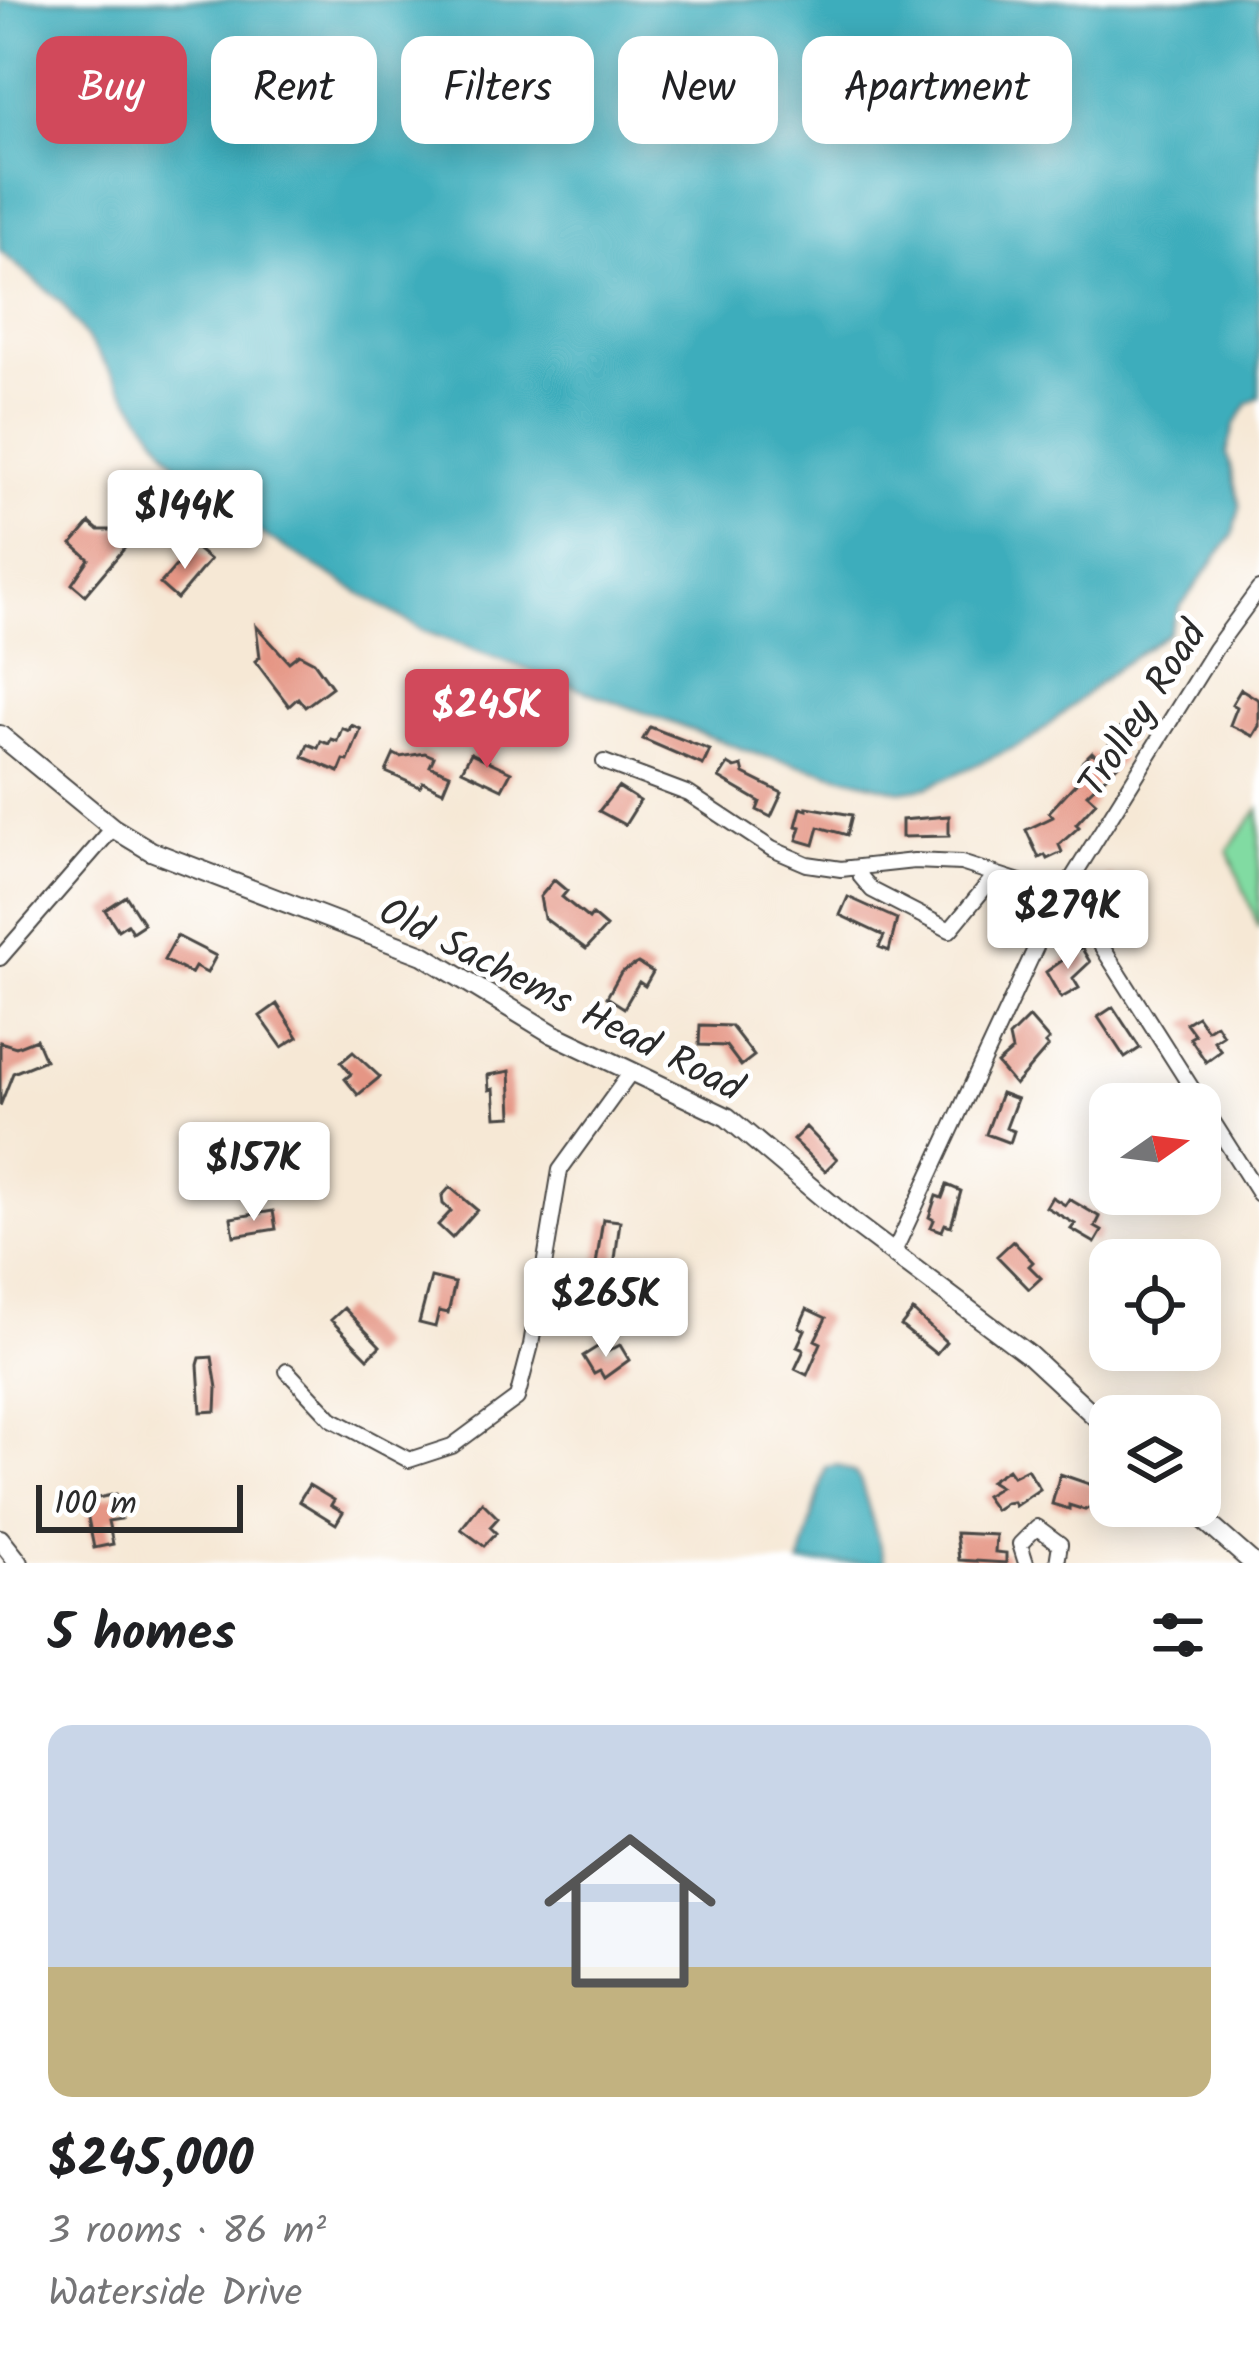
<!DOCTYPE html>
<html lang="en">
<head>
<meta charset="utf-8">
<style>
  body { margin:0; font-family:Kalam,sans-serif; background:#f6f6f6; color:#202124; height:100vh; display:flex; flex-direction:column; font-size:45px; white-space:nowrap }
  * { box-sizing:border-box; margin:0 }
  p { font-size:39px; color:#757577 }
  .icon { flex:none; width:66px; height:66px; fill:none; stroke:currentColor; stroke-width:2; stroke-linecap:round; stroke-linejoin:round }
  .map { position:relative; height:1563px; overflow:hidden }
  .details { display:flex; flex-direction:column; background:#fff; flex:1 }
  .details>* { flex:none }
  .top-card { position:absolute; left:36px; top:36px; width:1188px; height:108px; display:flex; gap:24px }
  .needle { width:78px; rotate:76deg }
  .fabs { position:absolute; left:1089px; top:1083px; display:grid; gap:24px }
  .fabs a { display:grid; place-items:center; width:132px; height:132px; border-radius:24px; background:#fff; box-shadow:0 6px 30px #0003; font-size:60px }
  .scale { position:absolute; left:36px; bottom:30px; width:207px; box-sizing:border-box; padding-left:12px; border:6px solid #2b2b2b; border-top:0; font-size:33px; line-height:42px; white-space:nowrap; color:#2b2b2b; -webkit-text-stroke:9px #fff; paint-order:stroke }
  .price { position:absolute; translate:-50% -102px; padding:0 27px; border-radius:12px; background:#fff; color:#222; font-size:39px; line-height:78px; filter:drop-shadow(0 3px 6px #0008) }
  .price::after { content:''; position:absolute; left:50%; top:72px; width:36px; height:27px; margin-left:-18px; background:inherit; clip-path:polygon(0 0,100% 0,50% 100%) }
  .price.on { background:#d1495b; color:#fff }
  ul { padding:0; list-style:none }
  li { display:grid; align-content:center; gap:24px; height:636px; padding:0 48px }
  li+li { border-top:3px solid #e0e0e0 }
  li span { display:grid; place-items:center; height:372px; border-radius:24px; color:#555 }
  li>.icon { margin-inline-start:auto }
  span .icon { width:216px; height:216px; fill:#fffc; stroke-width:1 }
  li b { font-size:51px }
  h2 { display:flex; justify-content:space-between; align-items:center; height:144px; padding:0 48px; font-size:51px }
  .chip { padding:0 42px; border-radius:24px; background:#fff; box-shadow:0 6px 30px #0003; font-size:42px; line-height:108px }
  .chip.on { background:#d1495b; color:#fff }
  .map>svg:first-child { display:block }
  .green { fill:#81dba2; stroke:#568366; stroke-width:3 }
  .water { fill:#3eadbc; stroke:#346c74; stroke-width:3 }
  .building { fill:#e59685 }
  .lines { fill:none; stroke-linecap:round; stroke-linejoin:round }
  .street-casing { stroke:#494744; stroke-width:18 }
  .secondary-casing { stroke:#494744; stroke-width:22 }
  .street { stroke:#fff; stroke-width:14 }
  .secondary { stroke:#fff; stroke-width:18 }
  .labels { text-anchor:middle; stroke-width:10; stroke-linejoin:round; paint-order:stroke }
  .street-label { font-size:39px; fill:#2b2b2b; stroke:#fff }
</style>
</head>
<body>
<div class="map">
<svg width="1259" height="1563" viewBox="0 0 1259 1563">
  <rect width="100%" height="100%" fill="#fff"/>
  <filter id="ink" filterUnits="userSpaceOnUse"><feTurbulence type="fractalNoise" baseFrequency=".00833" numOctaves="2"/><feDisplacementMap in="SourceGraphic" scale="24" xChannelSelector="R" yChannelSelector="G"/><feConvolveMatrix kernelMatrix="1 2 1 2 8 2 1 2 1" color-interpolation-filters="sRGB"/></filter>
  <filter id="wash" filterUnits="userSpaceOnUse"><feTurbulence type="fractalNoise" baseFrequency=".004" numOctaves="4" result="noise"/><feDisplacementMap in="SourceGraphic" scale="48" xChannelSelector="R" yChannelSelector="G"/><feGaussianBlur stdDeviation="2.7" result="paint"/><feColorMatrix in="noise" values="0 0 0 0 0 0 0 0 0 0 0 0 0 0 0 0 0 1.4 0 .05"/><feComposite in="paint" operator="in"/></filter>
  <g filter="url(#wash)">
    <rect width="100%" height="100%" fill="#f6e8d5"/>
    <path class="green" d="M 1259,809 L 1259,928 L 1228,850 Z"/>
    <path class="water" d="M 0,0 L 1259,0 L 1259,398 L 1248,404 L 1234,426 L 1227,453 L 1240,507 L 1233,535 L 1180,607 L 1168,634 L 1117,668 L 1031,740 L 927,787 L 900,791 L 756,754 L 423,631 L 199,496 L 61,302 L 0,251 Z
      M 837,1465 L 855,1473 L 861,1482 L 885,1563 L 800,1563 L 826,1467 Z"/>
    <g id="blocks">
      <path class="building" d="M 128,519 L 140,530 L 85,595 L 72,584 L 89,559 L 72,544 L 90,523 L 98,530 L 115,530 Z
        M 193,546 L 210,560 L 177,599 L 160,584 Z
        M 256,626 L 289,662 L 299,654 L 314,662 L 332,687 L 305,707 L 298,698 L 289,706 L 255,661 L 260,657 Z
        M 1241,689 L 1259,700 L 1259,726 L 1253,736 L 1230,725 L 1237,707 L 1232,704 Z
        M 1124,722 L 1135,732 L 1116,753 L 1123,760 L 1087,794 L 1096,802 L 1076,824 L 1079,827 L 1059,845 L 1062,852 L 1047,859 L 1045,855 L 1039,858 L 1026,830 L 1053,817 L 1049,812 L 1089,769 L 1082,762 L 1092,752 L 1099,759 Z
        M 351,725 L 361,729 L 348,761 L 344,760 L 339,772 L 303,757 L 308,744 L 318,748 L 321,741 L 329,744 L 331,739 L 337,741 L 342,728 L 349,731 Z
        M 650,727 L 710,750 L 703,765 L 643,739 Z
        M 425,753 L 434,757 L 430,766 L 450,774 L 443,791 L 423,782 L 420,787 L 386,772 L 394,754 L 400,757 Z
        M 471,753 L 511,772 L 502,789 L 462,770 Z
        M 728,764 L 735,768 L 742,766 L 744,774 L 782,793 L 771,817 L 757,810 L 760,802 L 719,778 Z
        M 618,787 L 640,801 L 625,825 L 599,811 Z
        M 807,807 L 852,815 L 847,835 L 819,827 L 814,845 L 797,840 L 801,827 L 796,826 L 801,808 L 807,810 Z
        M 949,816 L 949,836 L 902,837 L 902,820 Z
        M 1110,876 L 1136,903 L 1118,918 L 1094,890 Z
        M 554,880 L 567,891 L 562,897 L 589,919 L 592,915 L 606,927 L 586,949 L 544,918 L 540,897 Z
        M 1009,894 L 1025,897 L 1023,925 L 1017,925 L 1017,933 L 1003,932 L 1003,924 L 997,923 L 998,900 L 1008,901 Z
        M 126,896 L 144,924 L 132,932 L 127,924 L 118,930 L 105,910 Z
        M 848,897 L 897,919 L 889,951 L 879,947 L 884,936 L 840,915 Z
        M 177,936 L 216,956 L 207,973 L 195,967 L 191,974 L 164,960 Z
        M 1081,947 L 1090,962 L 1073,978 L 1079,988 L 1061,998 L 1046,972 Z
        M 638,963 L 653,972 L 645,986 L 639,982 L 624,1008 L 607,997 L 621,972 Z
        M 277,1004 L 298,1037 L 282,1047 L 260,1016 Z
        M 1113,1007 L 1140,1048 L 1125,1058 L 1098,1017 Z
        M 1197,1016 L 1207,1030 L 1216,1024 L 1223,1035 L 1214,1041 L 1221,1051 L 1206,1062 L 1190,1038 L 1195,1035 L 1186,1023 Z
        M 1029,1017 L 1049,1040 L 1045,1044 L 1048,1047 L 1015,1085 L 997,1064 L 1012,1051 L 1009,1037 Z
        M 700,1025 L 731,1026 L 754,1056 L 741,1066 L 726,1046 L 699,1045 Z
        M 36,1039 L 45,1060 L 13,1073 L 0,1106 L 0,1042 L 16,1047 Z
        M 353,1052 L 380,1077 L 358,1095 L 345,1079 L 351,1074 L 341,1062 Z
        M 510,1071 L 512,1116 L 496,1117 L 494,1089 L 489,1090 L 488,1075 Z
        M 1001,1093 L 1017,1099 L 1006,1128 L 1014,1131 L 1010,1143 L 986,1134 Z
        M 806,1127 L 837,1159 L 825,1171 L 793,1140 Z
        M 947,1185 L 961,1191 L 951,1226 L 945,1224 L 942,1231 L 931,1227 L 934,1220 L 929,1217 L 936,1196 L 942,1198 Z
        M 450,1187 L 477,1210 L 452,1238 L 438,1225 L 451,1211 L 443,1204 L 442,1196 Z
        M 1052,1197 L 1065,1205 L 1069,1199 L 1100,1217 L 1095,1227 L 1102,1231 L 1095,1243 L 1071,1229 L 1075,1224 L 1046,1207 Z
        M 273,1211 L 276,1229 L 234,1236 L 231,1218 Z
        M 603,1219 L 620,1221 L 614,1267 L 596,1265 Z
        M 1013,1241 L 1033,1262 L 1029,1266 L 1041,1278 L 1029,1289 L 997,1256 Z
        M 431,1277 L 455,1283 L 448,1313 L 439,1311 L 435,1327 L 419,1323 Z
        M 344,1308 L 380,1346 L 368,1358 L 331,1320 Z
        M 807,1309 L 826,1318 L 815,1340 L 821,1343 L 807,1375 L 795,1369 L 804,1350 L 797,1347 L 805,1330 L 799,1327 Z
        M 913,1311 L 946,1342 L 936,1354 L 901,1326 Z
        M 602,1344 L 607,1352 L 620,1345 L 629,1360 L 604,1378 L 600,1371 L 594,1374 L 583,1356 Z
        M 212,1357 L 217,1388 L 216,1411 L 201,1412 L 198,1365 L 200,1358 Z
        M 1008,1469 L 1013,1476 L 1027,1469 L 1040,1489 L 1015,1506 L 1013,1502 L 1006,1503 L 995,1510 L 985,1496 L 1000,1487 L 990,1481 Z
        M 1060,1474 L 1095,1486 L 1090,1507 L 1085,1510 L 1069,1505 L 1069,1509 L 1052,1504 Z
        M 309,1485 L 334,1500 L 331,1505 L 343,1512 L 336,1524 L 299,1501 Z
        M 116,1494 L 121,1519 L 108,1521 L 113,1544 L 94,1548 L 87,1513 L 91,1512 L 89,1500 Z
        M 482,1502 L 498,1518 L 490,1527 L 496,1533 L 484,1546 L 461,1529 Z
        M 956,1533 L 996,1535 L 995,1552 L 1006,1553 L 1006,1563 L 959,1560 Z"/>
    </g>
  </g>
  <g filter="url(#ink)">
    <use href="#blocks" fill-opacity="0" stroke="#494744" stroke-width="3"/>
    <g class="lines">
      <g class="street-casing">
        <path id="street" d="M 604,762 L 689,794 L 772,849 L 807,864 L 841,869 L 914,861 L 961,863 L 1023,883 L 1083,917 L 1259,1194
          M 860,867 L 861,877 L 872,890 L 950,930 L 996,874
          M 0,958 L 113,828
          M 894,1252 L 1056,904 L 1215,649 L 1259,589
          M 287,1371 L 332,1419 L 409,1460 L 452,1446 L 517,1398 L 531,1345 L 560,1170 L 631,1072
          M 1026,1563 L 1020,1544 L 1037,1527 L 1060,1544 L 1057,1563"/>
      </g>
      <g class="secondary-casing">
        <path id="secondary" d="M 0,735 L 113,828 L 151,851 L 423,955 L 553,1034 L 727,1117 L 852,1222 L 1029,1355 L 1110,1430
          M 1188,1506 L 1253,1563
          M 0,1539 L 19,1563"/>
      </g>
      <use href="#street" class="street"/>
      <use href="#secondary" class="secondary"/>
    </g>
  </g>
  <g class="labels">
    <g class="street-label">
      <text transform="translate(1141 708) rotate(-57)" y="14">Trolley Road</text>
      <text transform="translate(562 998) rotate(27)" y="14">Old Sachems Head Road</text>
    </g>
  </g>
</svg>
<div class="fabs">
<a><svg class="needle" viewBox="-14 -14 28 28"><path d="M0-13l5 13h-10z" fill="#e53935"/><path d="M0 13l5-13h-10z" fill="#757577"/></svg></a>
<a><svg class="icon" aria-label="locate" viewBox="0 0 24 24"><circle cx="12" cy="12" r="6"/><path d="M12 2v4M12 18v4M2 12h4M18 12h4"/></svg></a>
<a><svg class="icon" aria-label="layers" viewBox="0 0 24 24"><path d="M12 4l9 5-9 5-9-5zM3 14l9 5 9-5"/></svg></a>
</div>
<div class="scale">100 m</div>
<b class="price" style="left:185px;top:572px">$144K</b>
<b class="price on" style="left:487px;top:771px">$245K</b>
<b class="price" style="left:1068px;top:972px">$279K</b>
<b class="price" style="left:254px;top:1224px">$157K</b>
<b class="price" style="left:606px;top:1360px">$265K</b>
<div class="top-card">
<a class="chip on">Buy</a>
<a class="chip">Rent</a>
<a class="chip">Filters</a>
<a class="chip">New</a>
<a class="chip">Apartment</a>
</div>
</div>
<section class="details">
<h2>5 homes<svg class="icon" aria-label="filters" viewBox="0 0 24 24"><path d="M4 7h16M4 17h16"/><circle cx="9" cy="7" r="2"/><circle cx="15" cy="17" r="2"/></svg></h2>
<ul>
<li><span style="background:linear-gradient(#c9d6e8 65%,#c2b280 0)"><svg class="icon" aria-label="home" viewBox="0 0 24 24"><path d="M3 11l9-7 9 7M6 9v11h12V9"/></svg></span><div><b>$245,000</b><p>3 rooms · 86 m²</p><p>Waterside Drive</p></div></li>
</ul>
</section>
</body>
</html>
